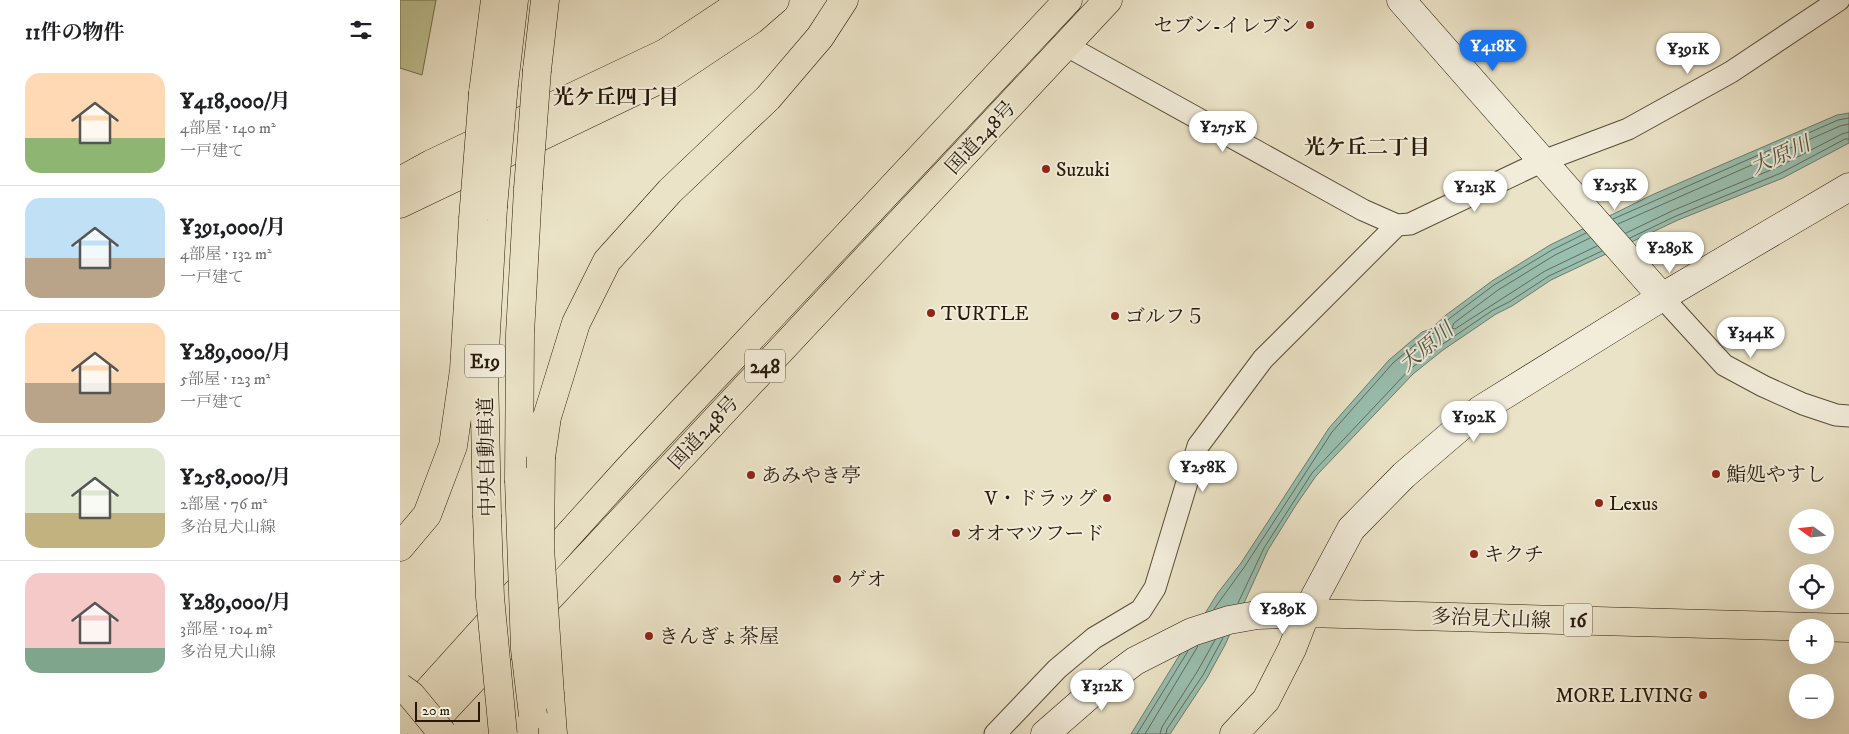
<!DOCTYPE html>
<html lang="ja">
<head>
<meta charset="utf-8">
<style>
  body { margin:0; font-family:"IM FELL DW Pica","Noto Serif JP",serif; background:#f2f2f2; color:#202124; height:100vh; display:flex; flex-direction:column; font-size:19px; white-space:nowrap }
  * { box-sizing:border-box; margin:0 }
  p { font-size:16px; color:#757577 }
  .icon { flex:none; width:28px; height:28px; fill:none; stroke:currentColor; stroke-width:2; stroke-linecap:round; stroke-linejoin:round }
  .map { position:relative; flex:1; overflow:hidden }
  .side { display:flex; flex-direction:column; background:#fff; width:400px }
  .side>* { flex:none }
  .needle { width:32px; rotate:285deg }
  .tools { position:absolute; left:1389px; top:509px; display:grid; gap:10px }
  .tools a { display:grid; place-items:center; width:45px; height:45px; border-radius:50%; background:#fff; box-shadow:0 5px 20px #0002; font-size:25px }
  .scale { position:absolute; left:15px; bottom:12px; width:65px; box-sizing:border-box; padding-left:5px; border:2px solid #271908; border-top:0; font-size:14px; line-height:18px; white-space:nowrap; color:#271908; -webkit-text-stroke:4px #f2eddb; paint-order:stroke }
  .price { position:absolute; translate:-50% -42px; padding:0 11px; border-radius:18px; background:#fff; color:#222; font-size:16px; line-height:32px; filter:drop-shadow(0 1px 2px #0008) }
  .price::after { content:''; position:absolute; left:50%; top:30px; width:15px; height:11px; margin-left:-8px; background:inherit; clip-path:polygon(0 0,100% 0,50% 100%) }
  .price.current { background:#1a73e8; color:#fff }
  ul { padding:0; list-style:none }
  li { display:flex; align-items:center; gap:15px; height:125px; padding:0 25px }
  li+li { border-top:1px solid #e0e0e0 }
  li span { display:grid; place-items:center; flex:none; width:140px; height:100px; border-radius:15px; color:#555 }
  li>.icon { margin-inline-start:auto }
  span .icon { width:60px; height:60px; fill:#fffc; stroke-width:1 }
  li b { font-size:21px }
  h2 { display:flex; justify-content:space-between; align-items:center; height:60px; padding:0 25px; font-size:21px }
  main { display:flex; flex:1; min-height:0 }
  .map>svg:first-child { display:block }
  .green { fill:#bec191; stroke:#726d4c }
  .water { fill:#99bfb0; stroke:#6b7d6d }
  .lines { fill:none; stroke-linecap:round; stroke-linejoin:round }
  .shore { stroke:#606c5c; stroke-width:1 }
  .street-casing { stroke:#584c38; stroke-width:23 }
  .secondary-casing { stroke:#271908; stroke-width:29 }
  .primary-casing { stroke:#271908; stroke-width:29 }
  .highway-casing { stroke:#271908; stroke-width:29 }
  .street { stroke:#f2eddb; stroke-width:21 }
  .secondary { stroke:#f2eddb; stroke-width:28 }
  .primary { stroke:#ebe3c7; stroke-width:28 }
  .highway { stroke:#ebe3c7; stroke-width:28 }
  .highway-bridge-casing { stroke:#271908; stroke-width:29; stroke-linecap:butt }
  .highway-bridge { stroke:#ebe3c7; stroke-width:28 }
  .poi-dot { fill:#8f2418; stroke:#f2eddb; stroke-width:2 }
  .labels { text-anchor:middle; stroke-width:4; stroke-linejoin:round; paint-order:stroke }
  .shield { fill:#f2eddb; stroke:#645947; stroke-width:1 }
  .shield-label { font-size:19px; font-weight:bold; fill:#271908 }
  .poi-label { font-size:20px; fill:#271908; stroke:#f2eddb; text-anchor:start }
  .street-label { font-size:20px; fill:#271908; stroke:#f2eddb }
  .neighbourhood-label { font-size:21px; font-weight:bold; fill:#271908; stroke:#f2eddb }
  .water-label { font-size:21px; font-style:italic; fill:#4f5343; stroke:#f2eddb }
</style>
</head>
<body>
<main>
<section class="side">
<h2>11件の物件<svg class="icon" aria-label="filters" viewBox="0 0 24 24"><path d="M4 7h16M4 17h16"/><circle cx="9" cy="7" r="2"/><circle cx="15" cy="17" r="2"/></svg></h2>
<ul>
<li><span style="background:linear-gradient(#ffd9b3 65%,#8fb573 0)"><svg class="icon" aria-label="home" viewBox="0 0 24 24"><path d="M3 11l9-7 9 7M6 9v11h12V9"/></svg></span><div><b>¥418,000/月</b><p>4部屋 · 140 m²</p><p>一戸建て</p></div></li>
<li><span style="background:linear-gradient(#bfe0f5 60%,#b9a48a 0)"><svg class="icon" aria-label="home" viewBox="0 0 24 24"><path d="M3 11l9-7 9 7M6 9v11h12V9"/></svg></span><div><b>¥391,000/月</b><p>4部屋 · 132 m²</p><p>一戸建て</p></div></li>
<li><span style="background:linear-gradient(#ffd9b3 60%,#b9a48a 0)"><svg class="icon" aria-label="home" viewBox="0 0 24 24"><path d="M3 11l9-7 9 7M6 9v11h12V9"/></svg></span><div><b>¥289,000/月</b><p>5部屋 · 123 m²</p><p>一戸建て</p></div></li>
<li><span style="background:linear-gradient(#dfe7d0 65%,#c2b280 0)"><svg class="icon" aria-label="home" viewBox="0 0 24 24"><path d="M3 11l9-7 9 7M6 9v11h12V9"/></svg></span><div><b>¥258,000/月</b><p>2部屋 · 76 m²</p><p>多治見犬山線</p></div></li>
<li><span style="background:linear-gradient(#f6c9c9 75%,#7fa58c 0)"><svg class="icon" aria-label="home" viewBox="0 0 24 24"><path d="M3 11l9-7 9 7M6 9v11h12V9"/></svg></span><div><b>¥289,000/月</b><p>3部屋 · 104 m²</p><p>多治見犬山線</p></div></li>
</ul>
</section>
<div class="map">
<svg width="1449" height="734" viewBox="0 0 1449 734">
  <rect width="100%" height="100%" fill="#ebe3c7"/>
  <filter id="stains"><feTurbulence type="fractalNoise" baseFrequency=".004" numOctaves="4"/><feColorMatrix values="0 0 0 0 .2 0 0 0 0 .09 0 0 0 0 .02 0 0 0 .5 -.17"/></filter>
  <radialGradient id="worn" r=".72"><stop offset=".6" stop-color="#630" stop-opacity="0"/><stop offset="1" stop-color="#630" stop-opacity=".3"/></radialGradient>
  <path class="green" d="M 0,0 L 36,0 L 22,75 L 0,68 Z"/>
  <path class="water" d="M 1449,113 L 1449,143 L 1383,178 L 1278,220 L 1151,280 L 1112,306 L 1096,314 L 1043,350 L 1013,374 L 916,476 L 896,505 L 868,550 L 825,645 L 807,678 L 770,734 L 731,734 L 817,594 L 841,563 L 929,428 L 989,360 L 1022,332 L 1031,329 L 1046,315 L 1092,281 L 1150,245 L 1254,194 L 1437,115 Z"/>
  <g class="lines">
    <path class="shore" d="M 1213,219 L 1438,120 L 1449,118
      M 1218,224 L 1440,126 L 1449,124
      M 1226,233 L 1274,210 L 1378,167 L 1442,134 L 1449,132
      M 1190,238 L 1155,255 L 1098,290 L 1054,323 L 1052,328 L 1055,329 L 1145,271 L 1197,246
      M 1230,238 L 1276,216 L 1381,173 L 1445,139 L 1449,139
      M 838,603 L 864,548 L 912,473 L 1009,370 L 1040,346 L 1093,310 L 1109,302 L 1149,276 L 1202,251
      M 814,609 L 845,566 L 932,432 L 993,363 L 1024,337 L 1034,333 L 1050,318 L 1094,285 L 1152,250 L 1186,233
      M 737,734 L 788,651
      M 745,734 L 798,646
      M 760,734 L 762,727 L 797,672 L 815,640
      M 766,734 L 767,729 L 803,675 L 823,638"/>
    <g class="street-casing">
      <path id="street" d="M 667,46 L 963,210 L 997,225 L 1010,224 L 1143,161 L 1228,129 L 1331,72 L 1439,0
        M 1262,297 L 1324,365 L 1363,386 L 1403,404 L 1436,415 L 1449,416
        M 595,734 L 657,669 L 694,638 L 741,610 L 755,588 L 798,446 L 863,359 L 997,225"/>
    </g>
    <g class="secondary-casing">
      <path id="secondary" d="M 1001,0 L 1262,297
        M 645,734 L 692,693 L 735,661 L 792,632 L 829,620 L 857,615 L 906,613 L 951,529 L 1004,475 L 1080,410 L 1262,297 L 1449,187"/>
    </g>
    <g class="primary-casing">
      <path id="primary" d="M 834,734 L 866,700 L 892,649 L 906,613 L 1449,628"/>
    </g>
    <g class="highway-casing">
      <path id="highway" d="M 137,70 L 145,0
        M 104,84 L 114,0
        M 83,93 L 95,0
        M 0,181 L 31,164 L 265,53 L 327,12 L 341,0
        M 0,204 L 271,74 L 352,20 L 375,0
        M 141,457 L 147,417 L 176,323 L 207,261 L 270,191 L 368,98 L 420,37 L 444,0
        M 119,480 L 120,334 L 128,189
        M 87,515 L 84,368 L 93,207
        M 0,547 L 27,515 L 53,446 L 64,370 L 73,219
        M 150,695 L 153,734
        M 0,722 L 228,469 L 668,0
        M 22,734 L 708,0"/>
    </g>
    <use href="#street" class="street"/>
    <use href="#secondary" class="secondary"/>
    <use href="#primary" class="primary"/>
    <use href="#highway" class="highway"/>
    <g class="highway-bridge-casing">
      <path id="highway-bridge" d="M 128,189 L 137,70
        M 93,207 L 104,84
        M 73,219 L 83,93
        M 141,457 L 140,548 L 150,695
        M 119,480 L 125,649 L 133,715
        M 87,515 L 90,597 L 103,734
        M 0,687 L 11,695 L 43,734"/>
    </g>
    <use href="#highway-bridge" class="highway-bridge"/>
  </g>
  <g class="poi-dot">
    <circle cx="910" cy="25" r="5"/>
    <circle cx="646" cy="169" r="5"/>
    <circle cx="531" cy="313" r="5"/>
    <circle cx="715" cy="316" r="5"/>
    <circle cx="1316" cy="474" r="5"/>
    <circle cx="351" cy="475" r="5"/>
    <circle cx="707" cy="498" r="5"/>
    <circle cx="1199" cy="503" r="5"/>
    <circle cx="556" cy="533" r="5"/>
    <circle cx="1074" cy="554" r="5"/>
    <circle cx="437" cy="579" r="5"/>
    <circle cx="249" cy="636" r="5"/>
    <circle cx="1303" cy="695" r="5"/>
  </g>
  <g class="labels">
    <g class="shield">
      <rect x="65" y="344.5" width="40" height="33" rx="4"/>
      <rect x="345" y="349.5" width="40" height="33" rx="4"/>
      <rect x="1164" y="603.5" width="28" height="33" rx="4"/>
    </g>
    <g class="shield-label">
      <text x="85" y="368">E19</text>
      <text x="365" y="373">248</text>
      <text x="1178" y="627">16</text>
    </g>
    <g class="poi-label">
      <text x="900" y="32" text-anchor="end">セブン-イレブン</text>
      <text x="656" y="176">Suzuki</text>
      <text x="541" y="320">TURTLE</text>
      <text x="725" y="323">ゴルフ５</text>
      <text x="1326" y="481">鮨処やすし</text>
      <text x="361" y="482">あみやき亭</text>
      <text x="697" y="505" text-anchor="end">V・ドラッグ</text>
      <text x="1209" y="510">Lexus</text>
      <text x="566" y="540">オオマツフード</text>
      <text x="1084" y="561">キクチ</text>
      <text x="447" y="586">ゲオ</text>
      <text x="259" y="643">きんぎょ茶屋</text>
      <text x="1293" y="702" text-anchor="end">MORE LIVING</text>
    </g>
    <g class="street-label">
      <text transform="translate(580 137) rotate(-47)" y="7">国道248号</text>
      <text transform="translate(303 432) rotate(-47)" y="7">国道248号</text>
      <text transform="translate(86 457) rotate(-91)" y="7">中央自動車道</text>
      <text transform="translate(1091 618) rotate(2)" y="7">多治見犬山線</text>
    </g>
    <g class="neighbourhood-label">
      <text x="216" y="104">光ケ丘四丁目</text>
      <text x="967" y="154">光ケ丘二丁目</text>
    </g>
    <g class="water-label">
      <text transform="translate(1380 155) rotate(-24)" y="7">大原川</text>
      <text transform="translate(1026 347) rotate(-40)" y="7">大原川</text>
    </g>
  </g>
  <rect width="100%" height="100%" filter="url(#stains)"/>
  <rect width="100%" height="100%" fill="url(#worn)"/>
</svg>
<div class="tools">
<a><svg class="needle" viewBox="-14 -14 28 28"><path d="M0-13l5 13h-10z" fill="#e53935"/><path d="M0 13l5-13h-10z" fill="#757577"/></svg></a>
<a><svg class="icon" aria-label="locate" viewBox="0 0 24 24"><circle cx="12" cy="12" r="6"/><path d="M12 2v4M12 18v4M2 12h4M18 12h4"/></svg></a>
<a>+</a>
<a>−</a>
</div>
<div class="scale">20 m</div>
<b class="price current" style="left:1093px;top:72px">¥418K</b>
<b class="price" style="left:1288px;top:75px">¥391K</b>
<b class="price" style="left:823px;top:153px">¥275K</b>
<b class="price" style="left:1215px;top:211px">¥253K</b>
<b class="price" style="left:1075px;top:213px">¥213K</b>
<b class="price" style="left:1270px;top:274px">¥289K</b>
<b class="price" style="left:1351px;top:359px">¥344K</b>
<b class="price" style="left:1074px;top:443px">¥192K</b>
<b class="price" style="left:803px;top:493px">¥258K</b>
<b class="price" style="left:883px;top:635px">¥289K</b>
<b class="price" style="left:702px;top:712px">¥312K</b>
</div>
</main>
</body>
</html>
